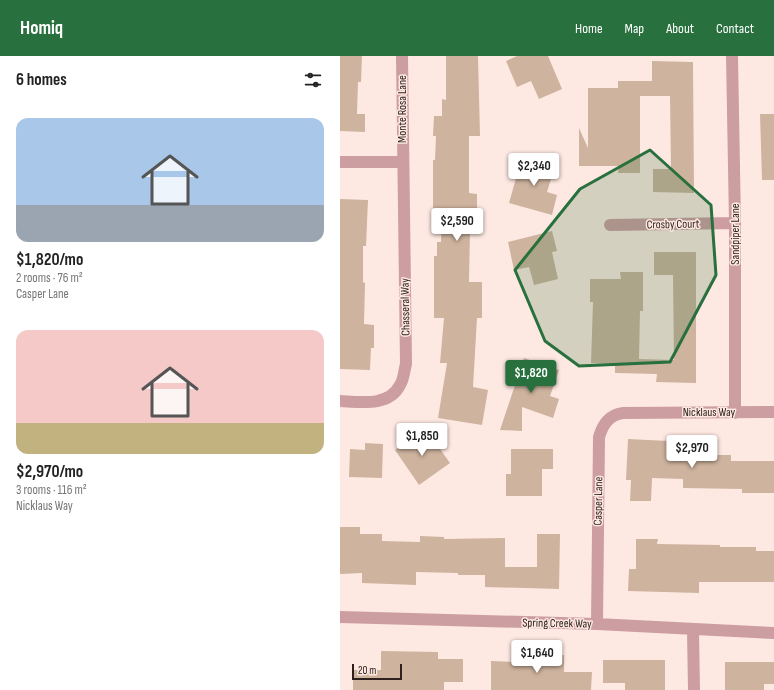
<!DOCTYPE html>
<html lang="en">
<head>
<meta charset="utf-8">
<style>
  body { margin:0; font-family:"Sofia Sans Condensed",sans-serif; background:#f6f6f6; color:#222; height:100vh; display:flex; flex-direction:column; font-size:15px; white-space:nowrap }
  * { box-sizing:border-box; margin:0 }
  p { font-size:13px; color:#767676 }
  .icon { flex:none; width:22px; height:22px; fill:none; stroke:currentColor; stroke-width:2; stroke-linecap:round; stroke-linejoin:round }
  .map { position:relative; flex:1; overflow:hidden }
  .side { display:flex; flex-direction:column; background:#fff; width:340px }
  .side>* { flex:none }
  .scale { position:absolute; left:12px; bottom:10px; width:50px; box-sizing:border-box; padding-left:4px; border:2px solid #2d201d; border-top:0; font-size:11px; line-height:14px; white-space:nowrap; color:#2d201d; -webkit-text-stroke:3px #fee9e2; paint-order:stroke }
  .price { position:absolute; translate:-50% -34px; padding:0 9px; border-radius:4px; background:#fff; color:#222; font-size:13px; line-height:26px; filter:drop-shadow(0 1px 2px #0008) }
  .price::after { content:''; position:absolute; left:50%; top:24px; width:12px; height:9px; margin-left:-6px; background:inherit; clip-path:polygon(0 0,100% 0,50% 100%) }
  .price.selected { background:#28703d; color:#fff }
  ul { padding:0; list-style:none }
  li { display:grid; align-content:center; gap:8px; height:212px; padding:0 16px }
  li span { display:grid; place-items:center; height:124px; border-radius:12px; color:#555 }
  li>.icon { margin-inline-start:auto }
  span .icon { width:72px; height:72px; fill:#fffc; stroke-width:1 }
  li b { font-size:17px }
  h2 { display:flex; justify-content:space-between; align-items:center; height:48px; padding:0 16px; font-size:17px }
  header { display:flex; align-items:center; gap:24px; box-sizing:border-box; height:56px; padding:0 20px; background:#28703d; color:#fff }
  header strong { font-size:19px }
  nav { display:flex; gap:22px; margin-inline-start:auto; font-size:14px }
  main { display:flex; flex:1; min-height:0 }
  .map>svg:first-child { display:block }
  .building { fill:#ceb39e }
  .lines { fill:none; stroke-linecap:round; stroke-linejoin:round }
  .minor { stroke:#cd9ea1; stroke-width:12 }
  .marked { fill:#28703d; fill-opacity:0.2; stroke:#28703d; stroke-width:3; stroke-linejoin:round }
  .labels { text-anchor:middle; stroke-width:3; stroke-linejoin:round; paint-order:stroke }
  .street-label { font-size:12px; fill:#2d201d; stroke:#fee9e2 }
</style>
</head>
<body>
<header>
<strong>Homiq</strong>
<nav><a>Home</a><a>Map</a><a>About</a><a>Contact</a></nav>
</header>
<main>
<section class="side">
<h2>6 homes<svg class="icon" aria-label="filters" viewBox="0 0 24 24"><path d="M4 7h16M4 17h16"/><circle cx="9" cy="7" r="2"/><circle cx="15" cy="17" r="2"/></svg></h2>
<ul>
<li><span style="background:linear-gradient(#a9c7e8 70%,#9aa5b1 0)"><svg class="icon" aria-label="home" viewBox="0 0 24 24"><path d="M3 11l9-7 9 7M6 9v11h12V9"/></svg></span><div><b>$1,820/mo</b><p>2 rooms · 76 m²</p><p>Casper Lane</p></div></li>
<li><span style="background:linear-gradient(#f6c9c9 75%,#c2b280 0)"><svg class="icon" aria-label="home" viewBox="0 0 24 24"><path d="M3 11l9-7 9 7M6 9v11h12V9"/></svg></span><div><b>$2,970/mo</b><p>3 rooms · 116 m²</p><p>Nicklaus Way</p></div></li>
</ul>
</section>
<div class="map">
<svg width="434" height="634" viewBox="0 0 434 634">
  <rect width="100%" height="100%" fill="#fee9e2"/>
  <path class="building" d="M 0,0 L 22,0 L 21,26 L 18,26 L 17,58 L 25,58 L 25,76 L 0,75 Z
    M 106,0 L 138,0 L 140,80 L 129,80 L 129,137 L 137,138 L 137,174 L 130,174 L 129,226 L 142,226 L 142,262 L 137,262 L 133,331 L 148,334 L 142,369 L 98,362 L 107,307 L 100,307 L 104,262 L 94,262 L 94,200 L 97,200 L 97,186 L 101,186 L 102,158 L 93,158 L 93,104 L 95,104 L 96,80 L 93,80 L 94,60 L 102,60 L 102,43 L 106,44 Z
    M 177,0 L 208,0 L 222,33 L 199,43 L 191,25 L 177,31 L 166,5 Z
    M 312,5 L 353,6 L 354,137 L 313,136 L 313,113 L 331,113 L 330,40 L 300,40 L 300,117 L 278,117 L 279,110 L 239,110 L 239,72 L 248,92 L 248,32 L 278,32 L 278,25 L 312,25 Z
    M 420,58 L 434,58 L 434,124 L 422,124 Z
    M 182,101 L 215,110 L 207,136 L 217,139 L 212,159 L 169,147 Z
    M 0,143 L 28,144 L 26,190 L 23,190 L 23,226 L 25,227 L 24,268 L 34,269 L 34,292 L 31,292 L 30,314 L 0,313 Z
    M 212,175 L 217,195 L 212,196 L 218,223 L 194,229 L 189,211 L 174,214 L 168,186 Z
    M 314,196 L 356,196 L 356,327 L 316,326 L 317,318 L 275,317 L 275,308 L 251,307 L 253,246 L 250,246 L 250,223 L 281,223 L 280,216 L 303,216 L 303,255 L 300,255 L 299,303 L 334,304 L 333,219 L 314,219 Z
    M 184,302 L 219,314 L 210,340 L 219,343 L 213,362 L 182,351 L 182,375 L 160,374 Z
    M 85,372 L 110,407 L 79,429 L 55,394 Z
    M 288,383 L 329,385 L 329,389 L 365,389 L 365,399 L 391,399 L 391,405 L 434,405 L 434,437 L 402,437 L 402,433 L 343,432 L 343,423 L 312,422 L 311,445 L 290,445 L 291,424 L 286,424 Z
    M 25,387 L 43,388 L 42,422 L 9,421 L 10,393 L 25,394 Z
    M 171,393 L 213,393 L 213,413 L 202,413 L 202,440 L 166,440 L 166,418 L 171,418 Z
    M 0,471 L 20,471 L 20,478 L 42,478 L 42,485 L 80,486 L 80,480 L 104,481 L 104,483 L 165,482 L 165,511 L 197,511 L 197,478 L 220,478 L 219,533 L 145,531 L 145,519 L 118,519 L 118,517 L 76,516 L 76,529 L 22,527 L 22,517 L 0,518 Z
    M 296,483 L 318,483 L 317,488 L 380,489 L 380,491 L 416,491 L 416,495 L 434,495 L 434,526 L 359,526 L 359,537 L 288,535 L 289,513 L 296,513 Z
    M 41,595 L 98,596 L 98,603 L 123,603 L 123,626 L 104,626 L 104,634 L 13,634 L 13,614 L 41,614 Z
    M 173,598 L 224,599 L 224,616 L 252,616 L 251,634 L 151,634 L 151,605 L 173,606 Z
    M 263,604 L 325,604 L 325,634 L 285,634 L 285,627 L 263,627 Z
    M 385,606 L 434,606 L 434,628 L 424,628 L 424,634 L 385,634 Z"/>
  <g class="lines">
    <path class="minor" d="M 392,0 L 395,167 L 395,357
      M 0,106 L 62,106
      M 270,169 L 395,167
      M 0,345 C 20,346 49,351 60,329 C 64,323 64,315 66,308 L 62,0
      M 0,561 L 257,568 L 434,577
      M 257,568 L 259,381 C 263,368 269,359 283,357 L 434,356
      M 353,574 L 354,634"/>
  </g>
  <path class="marked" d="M 310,94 L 371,149 L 376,219 L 330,306 L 239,310 L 205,285 L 175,214 L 240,133 Z"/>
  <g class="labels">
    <g class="street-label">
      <text transform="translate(62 53) rotate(-90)" y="4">Monte Rosa Lane</text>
      <text transform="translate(333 168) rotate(-1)" y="4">Crosby Court</text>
      <text transform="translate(395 178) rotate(-90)" y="4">Sandpiper Lane</text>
      <text transform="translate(65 251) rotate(-91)" y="4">Chasseral Way</text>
      <text x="369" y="360">Nicklaus Way</text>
      <text transform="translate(258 445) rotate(-89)" y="4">Casper Lane</text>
      <text transform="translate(217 567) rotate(1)" y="4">Spring Creek Way</text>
    </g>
  </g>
</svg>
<div class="scale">20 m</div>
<b class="price" style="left:194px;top:131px">$2,340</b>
<b class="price" style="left:117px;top:186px">$2,590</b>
<b class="price selected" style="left:191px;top:338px">$1,820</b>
<b class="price" style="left:82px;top:401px">$1,850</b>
<b class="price" style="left:352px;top:413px">$2,970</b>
<b class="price" style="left:197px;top:618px">$1,640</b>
</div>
</main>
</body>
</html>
